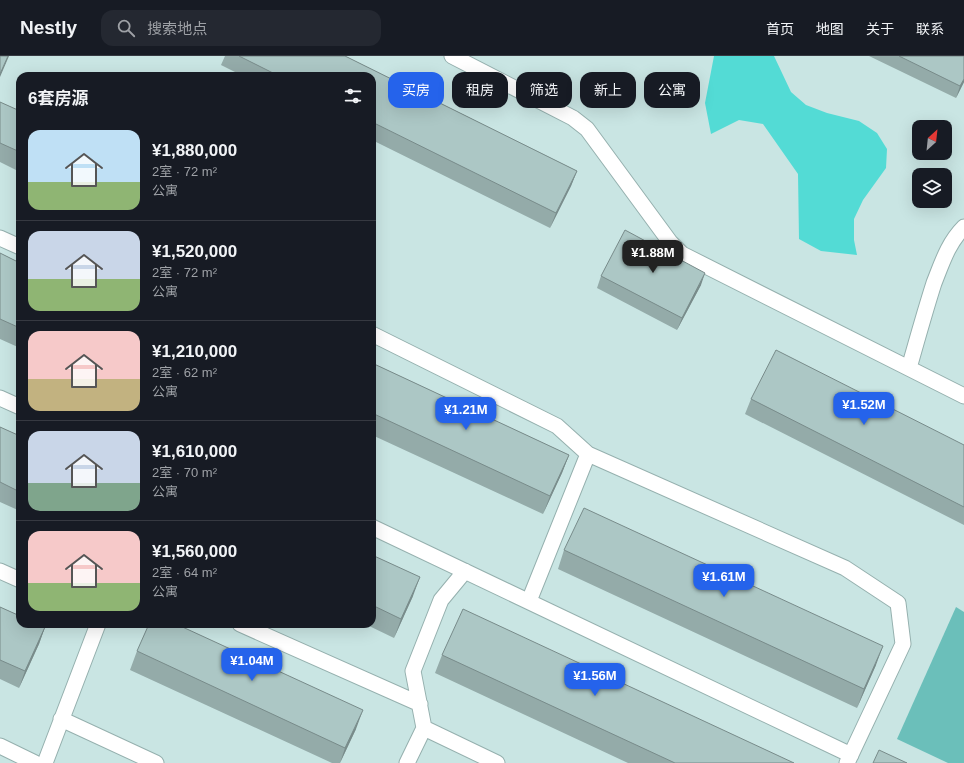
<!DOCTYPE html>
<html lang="zh">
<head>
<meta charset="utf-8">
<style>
  body { margin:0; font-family:Helvetica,"Noto Sans SC",sans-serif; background:#242831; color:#f1f3f6; height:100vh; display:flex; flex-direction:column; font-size:15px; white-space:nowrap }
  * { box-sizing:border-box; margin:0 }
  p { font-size:13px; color:#9ea1a6 }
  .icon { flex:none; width:22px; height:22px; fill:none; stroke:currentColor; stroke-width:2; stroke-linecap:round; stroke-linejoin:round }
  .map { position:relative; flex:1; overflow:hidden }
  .sheet { position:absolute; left:16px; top:16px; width:360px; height:556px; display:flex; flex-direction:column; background:#171b24; border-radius:12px; box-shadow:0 4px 16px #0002 }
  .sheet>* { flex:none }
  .guide { position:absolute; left:388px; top:16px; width:380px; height:36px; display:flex; gap:8px }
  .needle { width:26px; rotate:27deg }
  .controls { position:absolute; left:912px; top:64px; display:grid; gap:8px }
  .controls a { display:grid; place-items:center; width:40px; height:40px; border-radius:8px; background:#171b24; box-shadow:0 4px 16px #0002; font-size:20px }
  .price { position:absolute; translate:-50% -34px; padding:0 9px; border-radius:8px; background:#2563eb; color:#fff; font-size:13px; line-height:26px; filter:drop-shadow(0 1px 2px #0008) }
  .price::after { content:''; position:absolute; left:50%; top:24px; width:12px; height:9px; margin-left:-6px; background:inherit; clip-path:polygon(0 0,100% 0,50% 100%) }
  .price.selected { background:#222; color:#fff }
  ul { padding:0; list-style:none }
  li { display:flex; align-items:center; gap:12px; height:100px; padding:0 12px }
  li+li { border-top:1px solid #363941 }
  li span { display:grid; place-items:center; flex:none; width:112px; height:80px; border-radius:12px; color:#555 }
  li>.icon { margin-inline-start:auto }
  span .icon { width:48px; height:48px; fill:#fffc; stroke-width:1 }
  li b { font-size:17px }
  h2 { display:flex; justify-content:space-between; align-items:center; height:48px; padding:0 12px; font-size:17px }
  .chip { padding:0 14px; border-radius:12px; background:#171b24; box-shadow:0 4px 16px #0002; font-size:14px; line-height:36px }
  .chip.selected { background:#2563eb; color:#fff }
  header { display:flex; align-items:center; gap:24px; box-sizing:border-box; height:56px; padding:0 20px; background:#171b24; border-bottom:1px solid #363941 }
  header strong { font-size:19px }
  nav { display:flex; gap:22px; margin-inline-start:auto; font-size:14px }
  .search { width:280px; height:36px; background:#242831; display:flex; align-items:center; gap:10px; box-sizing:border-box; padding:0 14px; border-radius:12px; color:#9ea1a6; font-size:15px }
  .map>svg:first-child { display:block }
  .green { fill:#6bbfba }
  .water { fill:#53dbd5 }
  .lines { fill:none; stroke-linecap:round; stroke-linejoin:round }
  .service-casing { stroke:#95b0ae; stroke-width:17 }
  .service { stroke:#fff; stroke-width:15 }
  .wall { fill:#94aba9 }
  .shaded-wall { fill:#788b8a }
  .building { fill:#acc7c5; stroke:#788b8a }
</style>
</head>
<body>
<header>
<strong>Nestly</strong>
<div class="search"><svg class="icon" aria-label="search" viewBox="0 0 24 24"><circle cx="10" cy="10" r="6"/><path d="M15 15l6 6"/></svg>搜索地点</div>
<nav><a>首页</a><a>地图</a><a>关于</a><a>联系</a></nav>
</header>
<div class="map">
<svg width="964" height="707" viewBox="0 0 964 707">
  <rect width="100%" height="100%" fill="#c9e5e3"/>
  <path class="green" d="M 956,551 L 964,556 L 964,707 L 948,707 L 897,683 Z"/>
  <path class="water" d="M 714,0 L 774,0 L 791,36 L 806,49 L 827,57 L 859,65 L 877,77 L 887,93 L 886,112 L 863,144 L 854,163 L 854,184 L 857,199 L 821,195 L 799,183 L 798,118 L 763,68 L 739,64 L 711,78 L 705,47 Z"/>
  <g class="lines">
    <g class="service-casing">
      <path id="service" d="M 452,0 L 573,62 L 587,73 L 670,186 L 682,198 L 964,340
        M 0,182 L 20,191
        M 372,278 L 557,370 L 588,398 L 845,512 L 898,547 L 903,588 L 847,707
        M 909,312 C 917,284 925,255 934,227 C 942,207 948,187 964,171
        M 0,342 L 20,351
        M 372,471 L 851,699
        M 0,515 L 20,524
        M 529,545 L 588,398
        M 240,568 L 420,648
        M 61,663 L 156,707
        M 424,672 L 413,615 L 441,544 L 465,515
        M 0,690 L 35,707
        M 45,707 L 98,568
        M 407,707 L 424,672 L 497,707"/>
    </g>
    <use href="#service" class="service"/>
  </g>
  <path class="wall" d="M 225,0 L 345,0 L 577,115 L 571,130 L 550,172 L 372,84 L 372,20 L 243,20 L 221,9 Z
    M 869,0 L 964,0 L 964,26 L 956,42 Z
    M 0,46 L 20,55 L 20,116 L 0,106 Z
    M 0,197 L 20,207 L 20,292 L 0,283 Z
    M 601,220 L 701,229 L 677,274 L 597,232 Z
    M 372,307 L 569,399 L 562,417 L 543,458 L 372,379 Z
    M 751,343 L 964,389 L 964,469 L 745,358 Z
    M 0,371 L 20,380 L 20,455 L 0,446 Z
    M 564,494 L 876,609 L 857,652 L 558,513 Z
    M 372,499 L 413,540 L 394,582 L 365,568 L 372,568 Z
    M 0,551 L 45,571 L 39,588 L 19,632 L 0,623 Z
    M 137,595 L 356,673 L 340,707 L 332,707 L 130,614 Z
    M 442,599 L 794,707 L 628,707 L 435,617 Z"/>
  <path class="shaded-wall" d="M 8,0 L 9,0 L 0,21 L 0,18 Z
    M 964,23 L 964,26 L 956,42 L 960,30 Z
    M 577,115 L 571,130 L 550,172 L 556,157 Z
    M 705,217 L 701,229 L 677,274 L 682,262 Z
    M 569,399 L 562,417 L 543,458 L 550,440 Z
    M 420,521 L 413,540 L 394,582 L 401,563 Z
    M 45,571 L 39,588 L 19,632 L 25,615 Z
    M 883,590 L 876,609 L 857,652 L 864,633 Z
    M 363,654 L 356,673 L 340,707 L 345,692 Z"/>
  <path class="building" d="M 0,0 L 8,0 L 0,18 Z
    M 239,0 L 345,0 L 577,115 L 556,157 L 372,66 L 372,20 L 279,20 Z
    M 899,0 L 964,0 L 964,23 L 960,30 Z
    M 0,46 L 20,55 L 20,96 L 0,87 Z
    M 625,174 L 705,217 L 682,262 L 601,220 Z
    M 0,197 L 20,207 L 20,272 L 0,263 Z
    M 776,294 L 964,389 L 964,451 L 751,343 Z
    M 372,307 L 569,399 L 550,440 L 372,357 Z
    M 0,371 L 20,380 L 20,436 L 0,426 Z
    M 584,452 L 883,590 L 864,633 L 564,494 Z
    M 372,499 L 420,521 L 401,563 L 372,549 Z
    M 0,551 L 20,560 L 20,568 L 38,568 L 45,571 L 25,615 L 0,604 Z
    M 463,553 L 794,707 L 675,707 L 442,599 Z
    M 149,568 L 176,568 L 363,654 L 345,692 L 137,595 Z
    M 879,694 L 907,707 L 873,707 Z"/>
</svg>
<div class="controls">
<a><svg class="needle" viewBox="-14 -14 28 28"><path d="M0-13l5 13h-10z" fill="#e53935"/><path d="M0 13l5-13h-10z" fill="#9ea1a6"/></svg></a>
<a><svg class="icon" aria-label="layers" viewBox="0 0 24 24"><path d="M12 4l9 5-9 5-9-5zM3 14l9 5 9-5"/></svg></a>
</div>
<b class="price selected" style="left:653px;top:218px">¥1.88M</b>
<b class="price" style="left:864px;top:370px">¥1.52M</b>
<b class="price" style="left:466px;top:375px">¥1.21M</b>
<b class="price" style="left:724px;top:542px">¥1.61M</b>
<b class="price" style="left:252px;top:626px">¥1.04M</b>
<b class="price" style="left:595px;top:641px">¥1.56M</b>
<div class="guide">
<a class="chip selected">买房</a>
<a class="chip">租房</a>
<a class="chip">筛选</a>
<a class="chip">新上</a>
<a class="chip">公寓</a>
</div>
<section class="sheet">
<h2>6套房源<svg class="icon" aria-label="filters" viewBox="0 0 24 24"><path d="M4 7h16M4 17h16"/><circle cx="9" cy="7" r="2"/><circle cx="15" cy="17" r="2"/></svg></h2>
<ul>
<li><span style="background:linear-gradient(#bfe0f5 65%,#8fb573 0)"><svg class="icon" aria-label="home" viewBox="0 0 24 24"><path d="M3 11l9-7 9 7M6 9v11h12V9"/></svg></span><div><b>¥1,880,000</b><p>2室 · 72 m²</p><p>公寓</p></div></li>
<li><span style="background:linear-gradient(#c9d6e8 60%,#8fb573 0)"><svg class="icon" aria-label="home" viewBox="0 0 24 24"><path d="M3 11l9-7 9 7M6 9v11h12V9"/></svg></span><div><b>¥1,520,000</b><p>2室 · 72 m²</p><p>公寓</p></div></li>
<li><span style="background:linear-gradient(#f6c9c9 60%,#c2b280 0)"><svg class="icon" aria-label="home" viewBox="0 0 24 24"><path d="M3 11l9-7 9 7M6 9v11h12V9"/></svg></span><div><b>¥1,210,000</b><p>2室 · 62 m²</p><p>公寓</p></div></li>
<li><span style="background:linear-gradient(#c9d6e8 65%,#7fa58c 0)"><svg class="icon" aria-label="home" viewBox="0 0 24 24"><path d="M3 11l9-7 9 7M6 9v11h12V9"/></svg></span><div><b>¥1,610,000</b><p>2室 · 70 m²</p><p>公寓</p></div></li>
<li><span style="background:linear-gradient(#f6c9c9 65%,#8fb573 0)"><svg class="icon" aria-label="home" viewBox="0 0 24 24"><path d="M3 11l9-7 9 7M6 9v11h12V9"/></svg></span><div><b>¥1,560,000</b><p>2室 · 64 m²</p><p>公寓</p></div></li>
</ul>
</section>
</div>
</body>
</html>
